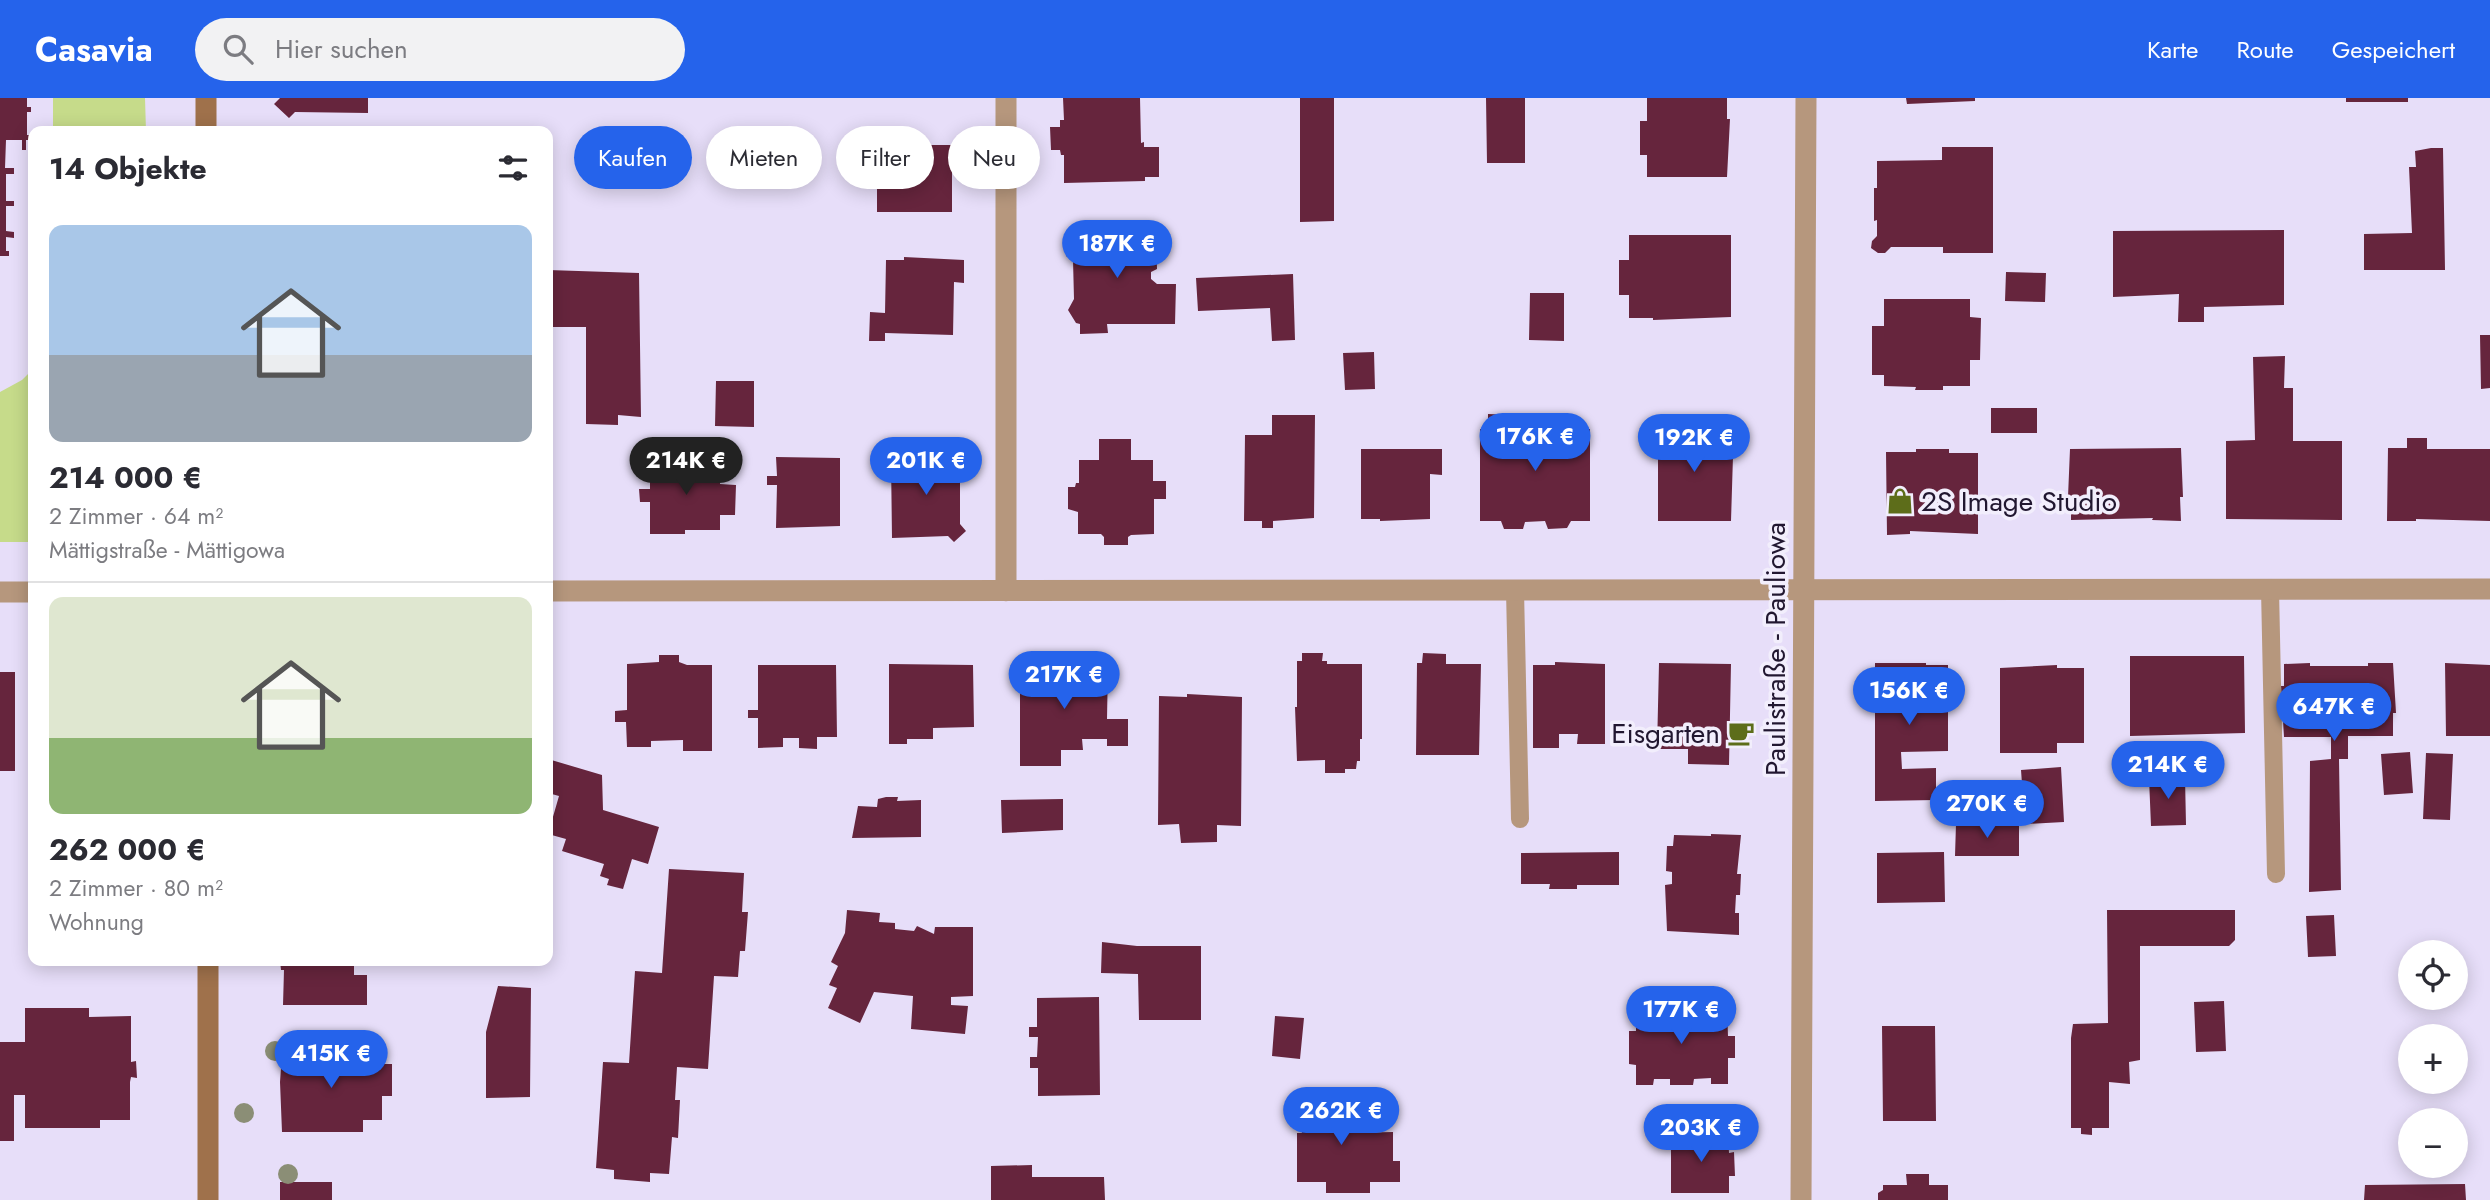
<!DOCTYPE html>
<html lang="de">
<head>
<meta charset="utf-8">
<style>
  body { margin:0; font-family:Jost,sans-serif; background:#f2f2f3; color:#2b2b33; height:100vh; display:flex; flex-direction:column; font-size:26px; white-space:nowrap }
  * { box-sizing:border-box; margin:0 }
  p { font-size:23px; color:#7c7c81 }
  .icon { flex:none; width:38px; height:38px; fill:none; stroke:currentColor; stroke-width:2; stroke-linecap:round; stroke-linejoin:round }
  .map { position:relative; flex:1; overflow:hidden }
  .drawer { position:absolute; left:28px; top:28px; width:525px; height:840px; display:flex; flex-direction:column; background:#fff; border-radius:14px; box-shadow:0 4px 18px #0003 }
  .drawer>* { flex:none }
  .hud { position:absolute; left:574px; top:28px; width:665px; height:63px; display:flex; gap:14px }
  .buttons { position:absolute; left:2398px; top:842px; display:grid; gap:14px }
  .buttons a { display:grid; place-items:center; width:70px; height:70px; border-radius:50%; background:#fff; box-shadow:0 4px 18px #0003; font-size:35px }
  .price { position:absolute; translate:-50% -60px; padding:0 16px; border-radius:24px; background:#2563eb; color:#fff; font-size:23px; line-height:46px; filter:drop-shadow(0 2px 4px #0008) }
  .price::after { content:''; position:absolute; left:50%; top:42px; width:21px; height:16px; margin-left:-10px; background:inherit; clip-path:polygon(0 0,100% 0,50% 100%) }
  .price.on { background:#222; color:#fff }
  ul { padding:0; list-style:none }
  li { display:grid; align-content:center; gap:14px; height:371px; padding:0 21px }
  li+li { border-top:2px solid #e1e1e2 }
  li span { display:grid; place-items:center; height:217px; border-radius:14px; color:#555 }
  li>.icon { margin-inline-start:auto }
  span .icon { width:126px; height:126px; fill:#fffc; stroke-width:1 }
  li b { font-size:30px }
  h2 { display:flex; justify-content:space-between; align-items:center; height:84px; padding:0 21px; font-size:30px }
  .tag { padding:0 24px; border-radius:32px; background:#fff; box-shadow:0 4px 18px #0003; font-size:24px; line-height:63px }
  .tag.on { background:#2563eb; color:#fff }
  header { display:flex; align-items:center; gap:42px; box-sizing:border-box; height:98px; padding:0 35px; background:#2563eb; color:#fff }
  header strong { font-size:33px }
  nav { display:flex; gap:38px; margin-inline-start:auto; font-size:24px }
  .search { width:490px; height:63px; background:#f2f2f3; display:flex; align-items:center; gap:18px; box-sizing:border-box; padding:0 24px; border-radius:38px; color:#7c7c81; font-size:26px }
  .map>svg:first-child { display:block }
  .green { fill:#c6db8a }
  .building { fill:#66253d }
  .lines { fill:none; stroke-linecap:round; stroke-linejoin:round }
  .lane { stroke:#b6977d; stroke-width:18 }
  .street { stroke:#b6977d; stroke-width:21 }
  .secondary { stroke:#9f714b; stroke-width:21 }
  .tree { fill:#8b8e76 }
  .labels { text-anchor:middle; stroke-width:7; stroke-linejoin:round; paint-order:stroke }
  .poi-label { font-size:28px; fill:#211730; stroke:#f2eefc; text-anchor:start }
  .street-label { font-size:28px; fill:#211730; stroke:#f2eefc }
</style>
</head>
<body>
<header>
<strong>Casavia</strong>
<div class="search"><svg class="icon" aria-label="search" viewBox="0 0 24 24"><circle cx="10" cy="10" r="6"/><path d="M15 15l6 6"/></svg>Hier suchen</div>
<nav><a>Karte</a><a>Route</a><a>Gespeichert</a></nav>
</header>
<div class="map">
<svg width="2490" height="1102" viewBox="0 0 2490 1102">
  <rect width="100%" height="100%" fill="#e7def9"/>
  <path class="green" d="M 53,0 L 145,0 L 146,33 L 53,33 Z
    M 33,271 L 33,444 L 0,444 L 0,294 L 22,282 Z"/>
  <path class="building" d="M 0,0 L 27,0 L 27,9 L 31,9 L 31,14 L 27,14 L 27,37 L 33,37 L 33,42 L 26,42 L 26,52 L 22,52 L 22,42 L 6,42 L 5,70 L 14,70 L 14,76 L 6,76 L 6,103 L 14,103 L 14,108 L 6,108 L 6,133 L 14,134 L 14,140 L 6,139 L 6,153 L 9,153 L 9,158 L 0,158 Z
    M 280,0 L 368,0 L 368,15 L 295,14 L 289,20 L 274,6 Z
    M 1063,0 L 1140,0 L 1141,45 L 1144,44 L 1144,49 L 1159,49 L 1159,79 L 1145,79 L 1145,83 L 1064,85 L 1064,57 L 1061,57 L 1060,52 L 1051,52 L 1050,29 L 1060,29 L 1060,22 L 1064,22 Z
    M 1300,0 L 1334,0 L 1334,123 L 1300,124 Z
    M 1486,0 L 1525,0 L 1525,65 L 1487,65 Z
    M 1647,0 L 1727,0 L 1727,21 L 1730,21 L 1727,79 L 1647,79 L 1647,57 L 1640,57 L 1640,23 L 1647,23 Z
    M 1906,0 L 1975,0 L 1975,3 L 1907,6 Z
    M 2346,0 L 2408,0 L 2408,4 L 2346,4 Z
    M 877,40 L 903,40 L 903,47 L 953,47 L 953,52 L 961,53 L 960,73 L 952,73 L 952,114 L 877,114 L 877,89 L 869,89 L 869,61 L 877,61 Z
    M 1942,49 L 1993,49 L 1993,155 L 1943,155 L 1943,149 L 1891,149 L 1885,155 L 1878,155 L 1871,150 L 1872,143 L 1877,138 L 1877,122 L 1874,123 L 1874,90 L 1877,90 L 1877,63 L 1942,62 Z
    M 2431,50 L 2443,50 L 2445,172 L 2364,172 L 2364,136 L 2412,135 L 2409,69 L 2416,69 L 2415,53 Z
    M 1156,130 L 1157,171 L 1151,174 L 1151,181 L 1157,186 L 1176,186 L 1175,226 L 1107,226 L 1108,235 L 1080,236 L 1080,226 L 1076,225 L 1068,212 L 1074,201 L 1073,162 L 1066,158 L 1066,137 L 1076,134 L 1076,131 Z
    M 2284,132 L 2284,207 L 2204,209 L 2204,224 L 2178,224 L 2179,196 L 2113,199 L 2113,133 Z
    M 1629,137 L 1731,137 L 1731,219 L 1653,222 L 1653,220 L 1629,220 L 1629,197 L 1619,197 L 1619,162 L 1629,162 Z
    M 904,159 L 964,162 L 964,185 L 954,184 L 953,237 L 885,235 L 885,243 L 869,243 L 870,214 L 885,215 L 886,162 L 904,162 Z
    M 548,172 L 639,175 L 641,319 L 618,317 L 618,327 L 586,326 L 586,229 L 548,229 Z
    M 2006,174 L 2046,175 L 2045,204 L 2005,203 Z
    M 1293,176 L 1295,242 L 1272,243 L 1270,210 L 1198,213 L 1196,180 Z
    M 1530,195 L 1564,195 L 1564,243 L 1529,242 Z
    M 1884,201 L 1970,201 L 1970,219 L 1981,220 L 1980,262 L 1970,262 L 1970,288 L 1943,288 L 1943,292 L 1915,292 L 1916,289 L 1884,288 L 1884,277 L 1872,277 L 1872,228 L 1884,228 Z
    M 2480,237 L 2490,237 L 2490,290 L 2481,291 Z
    M 1374,254 L 1375,291 L 1345,292 L 1343,255 Z
    M 2285,258 L 2284,290 L 2293,290 L 2293,343 L 2342,343 L 2342,422 L 2226,421 L 2226,343 L 2255,342 L 2253,259 Z
    M 716,283 L 754,283 L 754,329 L 715,328 Z
    M 1991,310 L 2037,310 L 2037,335 L 1991,335 Z
    M 1488,316 L 1512,317 L 1512,331 L 1540,331 L 1540,316 L 1567,316 L 1567,331 L 1590,331 L 1590,423 L 1571,423 L 1567,430 L 1548,431 L 1545,423 L 1525,424 L 1523,431 L 1504,431 L 1501,423 L 1480,423 L 1480,331 L 1488,331 Z
    M 1272,317 L 1315,317 L 1314,420 L 1273,423 L 1273,430 L 1262,430 L 1262,423 L 1244,423 L 1245,337 L 1272,337 Z
    M 1659,330 L 1731,330 L 1730,358 L 1733,358 L 1731,423 L 1658,423 L 1658,347 L 1648,348 L 1649,332 Z
    M 2407,340 L 2427,340 L 2427,351 L 2490,351 L 2490,423 L 2416,421 L 2416,423 L 2387,423 L 2388,350 L 2407,350 Z
    M 1099,341 L 1131,341 L 1131,362 L 1153,362 L 1153,383 L 1166,383 L 1166,401 L 1154,401 L 1154,436 L 1131,437 L 1128,439 L 1128,447 L 1104,447 L 1104,439 L 1101,436 L 1078,436 L 1078,414 L 1068,411 L 1068,389 L 1075,389 L 1076,385 L 1079,385 L 1079,362 L 1099,362 Z
    M 2181,350 L 2183,399 L 2180,399 L 2181,423 L 2152,422 L 2153,420 L 2071,422 L 2071,399 L 2068,399 L 2070,351 Z
    M 1361,351 L 1442,351 L 1442,377 L 1430,376 L 1430,421 L 1380,423 L 1380,421 L 1361,421 Z
    M 1916,351 L 1949,351 L 1949,355 L 1978,355 L 1978,436 L 1910,433 L 1910,436 L 1887,437 L 1886,354 L 1916,354 Z
    M 960,356 L 960,426 L 966,433 L 954,444 L 948,438 L 892,440 L 891,361 L 935,361 L 936,357 Z
    M 650,358 L 688,358 L 688,371 L 720,371 L 720,386 L 736,387 L 735,417 L 720,417 L 720,432 L 685,432 L 685,436 L 650,436 L 650,404 L 640,404 L 639,391 L 650,391 Z
    M 776,359 L 840,360 L 840,428 L 776,430 L 777,387 L 767,387 L 767,378 L 777,378 Z
    M 1302,555 L 1323,555 L 1322,563 L 1327,563 L 1327,566 L 1362,566 L 1362,641 L 1360,641 L 1360,663 L 1357,663 L 1356,671 L 1345,671 L 1345,675 L 1325,675 L 1325,662 L 1297,663 L 1295,609 L 1297,609 L 1297,563 L 1302,563 Z
    M 1423,555 L 1446,556 L 1446,566 L 1481,566 L 1479,657 L 1416,657 L 1417,565 L 1422,565 Z
    M 659,557 L 679,557 L 679,564 L 687,567 L 712,567 L 712,653 L 683,653 L 683,642 L 651,643 L 651,649 L 627,649 L 626,624 L 615,624 L 615,613 L 627,612 L 627,566 L 659,564 Z
    M 2130,558 L 2244,558 L 2245,635 L 2130,638 Z
    M 1555,564 L 1605,566 L 1605,646 L 1577,646 L 1578,636 L 1559,636 L 1559,650 L 1533,650 L 1533,567 L 1555,567 Z
    M 1659,565 L 1731,566 L 1729,667 L 1688,666 L 1688,651 L 1657,651 Z
    M 1875,565 L 1926,565 L 1926,567 L 1948,567 L 1948,653 L 1901,654 L 1902,671 L 1936,670 L 1936,702 L 1875,703 Z
    M 2310,565 L 2310,568 L 2368,568 L 2368,565 L 2393,565 L 2396,615 L 2393,615 L 2393,638 L 2348,638 L 2348,661 L 2339,661 L 2341,792 L 2309,794 L 2310,663 L 2331,661 L 2331,639 L 2284,639 L 2281,588 L 2284,588 L 2284,566 Z
    M 2445,565 L 2490,567 L 2490,638 L 2446,638 Z
    M 889,566 L 973,567 L 974,629 L 933,630 L 933,641 L 907,641 L 907,646 L 889,646 Z
    M 1020,566 L 1108,566 L 1107,621 L 1128,621 L 1128,648 L 1107,648 L 1107,641 L 1082,641 L 1083,652 L 1061,652 L 1061,668 L 1020,668 Z
    M 758,567 L 836,567 L 837,639 L 817,639 L 817,651 L 799,650 L 799,640 L 783,640 L 783,649 L 758,650 L 758,620 L 748,620 L 748,612 L 758,612 Z
    M 2057,567 L 2057,570 L 2084,570 L 2084,645 L 2057,645 L 2057,655 L 2000,655 L 2000,570 Z
    M 0,574 L 15,574 L 15,673 L 0,673 Z
    M 1187,596 L 1242,599 L 1241,728 L 1217,727 L 1217,744 L 1181,745 L 1179,726 L 1158,727 L 1159,598 L 1187,599 Z
    M 2410,654 L 2413,695 L 2384,697 L 2381,656 Z
    M 2426,655 L 2453,656 L 2450,722 L 2423,721 Z
    M 548,661 L 602,677 L 603,712 L 659,729 L 648,766 L 632,761 L 623,791 L 607,787 L 609,781 L 600,778 L 604,766 L 562,753 L 566,741 L 548,736 L 559,698 L 548,695 Z
    M 2061,669 L 2064,724 L 2025,726 L 2021,672 Z
    M 2185,679 L 2186,727 L 2151,728 L 2149,680 Z
    M 886,699 L 898,699 L 897,703 L 921,702 L 921,739 L 852,740 L 858,708 L 877,709 L 878,701 Z
    M 1063,701 L 1063,732 L 1002,735 L 1001,702 Z
    M 1956,726 L 2019,726 L 2019,758 L 1955,758 Z
    M 1711,736 L 1741,737 L 1737,776 L 1741,776 L 1740,797 L 1736,797 L 1735,815 L 1739,815 L 1739,837 L 1667,833 L 1665,787 L 1672,786 L 1672,774 L 1666,773 L 1667,748 L 1673,748 L 1674,737 L 1711,738 Z
    M 1619,754 L 1619,787 L 1577,787 L 1577,791 L 1549,791 L 1550,786 L 1521,786 L 1521,755 Z
    M 1944,754 L 1945,804 L 1877,805 L 1877,755 Z
    M 669,771 L 744,775 L 742,814 L 748,814 L 745,853 L 740,853 L 738,879 L 714,878 L 708,971 L 677,969 L 675,1002 L 680,1002 L 678,1040 L 672,1039 L 669,1076 L 650,1075 L 650,1084 L 614,1081 L 614,1072 L 596,1070 L 603,964 L 629,965 L 635,873 L 662,875 Z
    M 847,812 L 880,815 L 879,824 L 895,825 L 895,831 L 914,833 L 917,828 L 934,836 L 935,829 L 973,829 L 973,898 L 951,899 L 951,907 L 968,908 L 965,936 L 911,931 L 913,898 L 874,894 L 860,925 L 828,910 L 837,890 L 829,887 L 838,868 L 831,864 L 845,835 Z
    M 2107,812 L 2235,812 L 2235,842 L 2229,848 L 2140,848 L 2140,962 L 2129,964 L 2130,986 L 2109,984 L 2109,1030 L 2092,1030 L 2092,1037 L 2081,1036 L 2081,1030 L 2071,1030 L 2071,940 L 2073,926 L 2108,925 Z
    M 2334,817 L 2336,858 L 2308,859 L 2306,818 Z
    M 1102,844 L 1137,848 L 1201,848 L 1201,922 L 1139,922 L 1138,876 L 1101,875 Z
    M 280,863 L 354,863 L 354,877 L 367,877 L 367,907 L 283,907 L 284,872 L 281,872 Z
    M 498,888 L 531,890 L 530,999 L 486,1000 L 486,934 Z
    M 1099,899 L 1100,997 L 1038,998 L 1038,970 L 1030,970 L 1030,959 L 1037,959 L 1038,939 L 1029,939 L 1029,929 L 1037,929 L 1037,900 Z
    M 2224,903 L 2226,953 L 2196,954 L 2194,904 Z
    M 25,910 L 89,910 L 89,919 L 131,918 L 131,964 L 136,963 L 137,980 L 131,979 L 130,984 L 130,1022 L 100,1022 L 100,1030 L 25,1030 L 25,997 L 14,997 L 14,1043 L 0,1043 L 0,944 L 25,944 Z
    M 1727,911 L 1728,938 L 1735,938 L 1735,960 L 1728,960 L 1728,986 L 1711,986 L 1711,980 L 1694,981 L 1693,987 L 1670,987 L 1670,981 L 1654,981 L 1653,987 L 1636,987 L 1636,967 L 1629,966 L 1629,933 L 1636,933 L 1636,912 Z
    M 1275,918 L 1304,920 L 1300,961 L 1272,958 Z
    M 1882,928 L 1935,928 L 1936,1023 L 1883,1023 Z
    M 302,944 L 325,944 L 324,956 L 364,956 L 364,959 L 373,959 L 374,966 L 392,966 L 392,998 L 382,998 L 382,1022 L 363,1022 L 363,1034 L 282,1034 L 280,984 L 282,956 L 301,955 Z
    M 1302,994 L 1352,994 L 1352,1035 L 1393,1034 L 1393,1063 L 1400,1063 L 1400,1084 L 1370,1084 L 1370,1095 L 1326,1095 L 1326,1084 L 1297,1084 L 1297,1035 L 1302,1035 Z
    M 1728,1037 L 1729,1055 L 1734,1054 L 1735,1078 L 1729,1078 L 1729,1095 L 1671,1095 L 1671,1038 Z
    M 1032,1067 L 1032,1079 L 1104,1079 L 1105,1102 L 991,1102 L 991,1068 Z
    M 1906,1076 L 1929,1076 L 1929,1087 L 1948,1087 L 1948,1102 L 1878,1102 L 1878,1095 L 1883,1092 L 1883,1087 L 1907,1087 Z
    M 280,1084 L 332,1084 L 332,1102 L 280,1102 Z
    M 2465,1086 L 2466,1102 L 2364,1102 L 2365,1087 Z"/>
  <g class="lines">
    <path class="lane" d="M 2270,491 L 2276,776
      M 1515,492 L 1520,721"/>
    <path class="street" d="M 1006,0 L 1006,493
      M 548,493 L 2490,491
      M 0,494 L 33,494
      M 1801,1102 L 1806,0"/>
    <path class="secondary" d="M 206,0 L 206,33
      M 208,863 L 208,1102"/>
  </g>
  <g class="tree">
    <circle cx="275" cy="953" r="10"/>
    <circle cx="244" cy="1015" r="10"/>
    <circle cx="288" cy="1076" r="10"/>
  </g>
  <defs>
    <g id="shop-bare" transform="scale(2.1)"><path d="M-5-2.5h2.3a2.7 3.5 0 0 1 5.4 0H5L5.5 6h-11ZM-1.5-2.5h3a1.5 2.3 0 0 0-3 0Z" fill="#5d6d1a" stroke="#f2eefc" stroke-width="2.5" paint-order="stroke"/></g>
    <g id="cafe-bare" transform="scale(2.1)"><path d="M-5.5-4.5H6V0H3Q3 3.5 0 3.5H-2.5Q-5.5 3.5-5.5 0ZM3-3.2v2h1.7v-2ZM-6 4.5H4V6H-6Z" fill="#5d6d1a" stroke="#f2eefc" stroke-width="2.5" paint-order="stroke"/></g>
  </defs>
  <g fill-rule="evenodd">
    <use href="#shop-bare" x="1900" y="403"/>
    <use href="#cafe-bare" x="1741" y="635"/>
  </g>
  <g class="labels">
    <g class="poi-label">
      <text x="1921" y="413">2S Image Studio</text>
      <text x="1720" y="645" text-anchor="end">Eisgarten</text>
    </g>
    <g class="street-label">
      <text transform="translate(1775 551) rotate(-90)" y="10">Paulistraße - Pauliowa</text>
    </g>
  </g>
</svg>
<div class="buttons">
<a><svg class="icon" aria-label="locate" viewBox="0 0 24 24"><circle cx="12" cy="12" r="6"/><path d="M12 2v4M12 18v4M2 12h4M18 12h4"/></svg></a>
<a>+</a>
<a>−</a>
</div>
<b class="price" style="left:1117px;top:182px">187K €</b>
<b class="price" style="left:1535px;top:375px">176K €</b>
<b class="price" style="left:1694px;top:376px">192K €</b>
<b class="price on" style="left:686px;top:399px">214K €</b>
<b class="price" style="left:926px;top:399px">201K €</b>
<b class="price" style="left:1064px;top:613px">217K €</b>
<b class="price" style="left:1909px;top:629px">156K €</b>
<b class="price" style="left:2334px;top:645px">647K €</b>
<b class="price" style="left:2168px;top:703px">214K €</b>
<b class="price" style="left:1987px;top:742px">270K €</b>
<b class="price" style="left:1681px;top:948px">177K €</b>
<b class="price" style="left:331px;top:992px">415K €</b>
<b class="price" style="left:1341px;top:1049px">262K €</b>
<b class="price" style="left:1701px;top:1066px">203K €</b>
<div class="hud">
<a class="tag on">Kaufen</a>
<a class="tag">Mieten</a>
<a class="tag">Filter</a>
<a class="tag">Neu</a>
</div>
<section class="drawer">
<h2>14 Objekte<svg class="icon" aria-label="filters" viewBox="0 0 24 24"><path d="M4 7h16M4 17h16"/><circle cx="9" cy="7" r="2"/><circle cx="15" cy="17" r="2"/></svg></h2>
<ul>
<li><span style="background:linear-gradient(#a9c7e8 60%,#9aa5b1 0)"><svg class="icon" aria-label="home" viewBox="0 0 24 24"><path d="M3 11l9-7 9 7M6 9v11h12V9"/></svg></span><div><b>214 000 €</b><p>2 Zimmer · 64 m²</p><p>Mättigstraße - Mättigowa</p></div></li>
<li><span style="background:linear-gradient(#dfe7d0 65%,#8fb573 0)"><svg class="icon" aria-label="home" viewBox="0 0 24 24"><path d="M3 11l9-7 9 7M6 9v11h12V9"/></svg></span><div><b>262 000 €</b><p>2 Zimmer · 80 m²</p><p>Wohnung</p></div></li>
</ul>
</section>
</div>
</body>
</html>
